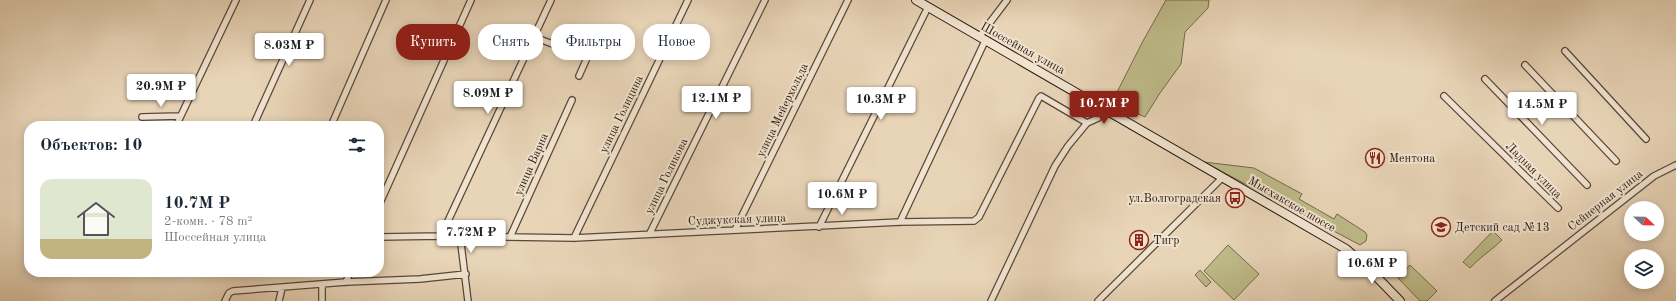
<!DOCTYPE html>
<html lang="ru">
<head>
<meta charset="utf-8">
<style>
  body { margin:0; font-family:"Old Standard TT",serif; background:#f2f2f3; color:#1f2937; height:100vh; display:flex; flex-direction:column; font-size:15px; white-space:nowrap }
  * { box-sizing:border-box; margin:0 }
  p { font-size:13px; color:#747a83 }
  .icon { flex:none; width:22px; height:22px; fill:none; stroke:currentColor; stroke-width:2; stroke-linecap:round; stroke-linejoin:round }
  .map { position:relative; flex:1; overflow:hidden }
  .details { position:absolute; left:24px; top:121px; width:360px; height:156px; display:flex; flex-direction:column; background:#fff; border-radius:16px; box-shadow:0 2px 10px #0003 }
  .details>* { flex:none }
  .guide { position:absolute; left:396px; top:24px; width:380px; height:36px; display:flex; gap:8px }
  .needle { width:26px; rotate:112deg }
  .controls { position:absolute; left:1624px; top:201px; display:grid; gap:8px }
  .controls a { display:grid; place-items:center; width:40px; height:40px; border-radius:50%; background:#fff; box-shadow:0 2px 10px #0003; font-size:20px }
  .price { position:absolute; translate:-50% -34px; padding:0 9px; border-radius:4px; background:#fff; color:#222; font-size:13px; line-height:26px; filter:drop-shadow(0 1px 2px #0008) }
  .price::after { content:''; position:absolute; left:50%; top:24px; width:12px; height:9px; margin-left:-6px; background:inherit; clip-path:polygon(0 0,100% 0,50% 100%) }
  .price.on { background:#8f2418; color:#fff }
  ul { padding:0; list-style:none }
  li { display:flex; align-items:center; gap:12px; height:100px; padding:0 16px }
  li span { display:grid; place-items:center; flex:none; width:112px; height:80px; border-radius:12px; color:#555 }
  li>.icon { margin-inline-start:auto }
  span .icon { width:48px; height:48px; fill:#fffc; stroke-width:1 }
  li b { font-size:17px }
  h2 { display:flex; justify-content:space-between; align-items:center; height:48px; padding:0 16px; font-size:17px }
  .chip { padding:0 14px; border-radius:16px; background:#fff; box-shadow:0 2px 10px #0003; font-size:14px; line-height:36px }
  .chip.on { background:#8f2418; color:#fff }
  .map>svg:first-child { display:block }
  .green { fill:#bebb89; stroke:#756a4b }
  .lines { fill:none; stroke-linecap:round; stroke-linejoin:round }
  .street-casing { stroke:#5b4738; stroke-width:8 }
  .secondary-casing { stroke:#2c180d; stroke-width:10 }
  .street { stroke:#f0e3d0; stroke-width:5.5 }
  .secondary { stroke:#f0e3d0; stroke-width:8 }
  .labels { text-anchor:middle; stroke-width:4; stroke-linejoin:round; paint-order:stroke }
  .street-label { font-size:12px; fill:#2c180d; stroke:#f0e3d0 }
  .poi-label { font-size:12px; fill:#2c180d; stroke:#f0e3d0; text-anchor:start }
</style>
</head>
<body>
<div class="map">
<svg width="1676" height="301" viewBox="0 0 1676 301">
  <rect width="100%" height="100%" fill="#e8d4b7"/>
  <filter id="stains"><feTurbulence type="fractalNoise" baseFrequency=".005" numOctaves="4"/><feColorMatrix values="0 0 0 0 .2 0 0 0 0 .09 0 0 0 0 .02 0 0 0 .5 -.17"/></filter>
  <radialGradient id="worn" r=".72"><stop offset=".6" stop-color="#630" stop-opacity="0"/><stop offset="1" stop-color="#630" stop-opacity=".3"/></radialGradient>
  <path class="green" d="M 1166,0 L 1209,0 L 1208,8 L 1185,32 L 1181,64 L 1160,93 L 1145,117 L 1112,102 L 1143,41 Z
    M 1204,162 L 1254,168 L 1302,194 L 1299,199 L 1334,219 L 1337,214 L 1365,232 L 1367,235 L 1366,241 L 1360,245 Z
    M 1493,231 L 1502,240 C 1492,250 1480,257 1470,268 L 1463,262 Z
    M 1228,245 L 1259,274 L 1234,300 L 1204,271 Z
    M 1410,265 L 1437,291 L 1427,301 L 1420,301 L 1398,278 Z
    M 1200,270 L 1211,282 L 1206,287 L 1195,275 Z"/>
  <g class="lines">
    <g class="street-casing">
      <path id="street" d="M 534,37 L 587,57
        M 979,37 L 1007,0
        M 1565,51 L 1646,139
        M 1525,65 L 1616,161
        M 579,76 L 594,42
        M 1485,79 L 1587,185
        M 1444,96 L 1558,208
        M 142,117 L 180,116
        M 1087,123 L 1098,118 L 1105,109
        M 176,126 L 236,0
        M 253,126 L 310,0
        M 331,126 L 386,0
        M 379,205 L 471,0
        M 900,222 L 985,41
        M 819,227 L 928,7
        M 735,230 L 848,0
        M 650,233 L 765,0
        M 441,236 L 551,0
        M 460,236 L 468,301
        M 379,237 L 441,236 L 574,238 L 900,222 L 974,221 L 979,217 L 1039,98 L 1041,96 L 1087,123 L 1068,146 L 1055,166 L 991,301
        M 510,237 L 572,100
        M 574,238 L 688,0
        M 346,282 L 350,272
        M 225,301 L 229,293 L 233,291 L 346,282 L 420,279 L 466,274
        M 279,301 L 282,288
        M 322,301 L 322,284
        M 1098,301 L 1222,178
        M 1495,301 L 1654,176 L 1676,165"/>
    </g>
    <g class="secondary-casing">
      <path id="secondary" d="M 916,0 L 1346,249 L 1367,267 L 1400,301"/>
    </g>
    <use href="#street" class="street"/>
    <use href="#secondary" class="secondary"/>
  </g>
  <defs>
    <g id="restaurant-ring" transform="scale(1)"><circle r="9.5" fill="#f0e3d0" stroke="#8f2418" stroke-width="1.5"/><path d="M-5-6h1v4h1v-4h1v4h1v-4h1v5L-1.5 .5V6h-2V.5L-5-1ZM5-6V6H3V1.5H1.5Q1.5-4 5-6Z" fill="#8f2418"/></g>
    <g id="bus-ring" transform="scale(1)"><circle r="9.5" fill="#f0e3d0" stroke="#8f2418" stroke-width="1.5"/><path d="M-5-6H5V4H4V6H2V4H-2V6H-4V4H-5ZM-3.5-4V0h7V-4ZM-3.5 1.2v1.5H-2V1.2ZM2 1.2v1.5H3.5V1.2Z" fill="#8f2418"/></g>
    <g id="school-ring" transform="scale(1)"><circle r="9.5" fill="#f0e3d0" stroke="#8f2418" stroke-width="1.5"/><path d="M0-5L7-2L0 1L-7-2ZM-4 1L0 2.5L4 1V4Q0 6-4 4Z" fill="#8f2418"/></g>
    <g id="building-ring" transform="scale(1)"><circle r="9.5" fill="#f0e3d0" stroke="#8f2418" stroke-width="1.5"/><path d="M-4-6H4V6H1V3H-1V6H-4ZM-2.5-4.3h1.7v1.8h-1.7ZM.8-4.3h1.7v1.8H.8ZM-2.5-1h1.7V.8h-1.7ZM.8-1h1.7V.8H.8Z" fill="#8f2418"/></g>
  </defs>
  <g fill-rule="evenodd">
    <use href="#restaurant-ring" x="1375" y="158"/>
    <use href="#bus-ring" x="1235" y="198"/>
    <use href="#school-ring" x="1441" y="227"/>
    <use href="#building-ring" x="1139" y="240"/>
  </g>
  <g class="labels">
    <g class="street-label">
      <text transform="translate(1023 48) rotate(29)" y="4">Шоссейная улица</text>
      <text transform="translate(782 110) rotate(-64)" y="4">улица Мейерхольда</text>
      <text transform="translate(621 114) rotate(-64)" y="4">улица Голицина</text>
      <text transform="translate(531 164) rotate(-66)" y="4">улица Варна</text>
      <text transform="translate(1534 170) rotate(45)" y="4">Ладная улица</text>
      <text transform="translate(666 176) rotate(-64)" y="4">улица Голикова</text>
      <text transform="translate(1605 200) rotate(-38)" y="4">Сейнерная улица</text>
      <text transform="translate(1292 204) rotate(30)" y="4">Мысхакское шоссе</text>
      <text transform="translate(737 219) rotate(-2)" y="4">Суджукская улица</text>
    </g>
    <g class="poi-label">
      <text x="1389" y="162">Ментона</text>
      <text x="1221" y="202" text-anchor="end">ул.Волгоградская</text>
      <text x="1455" y="231">Детский сад №13</text>
      <text x="1153" y="244">Тигр</text>
    </g>
  </g>
  <rect width="100%" height="100%" filter="url(#stains)"/>
  <rect width="100%" height="100%" fill="url(#worn)"/>
</svg>
<div class="controls">
<a><svg class="needle" viewBox="-14 -14 28 28"><path d="M0-13l5 13h-10z" fill="#e53935"/><path d="M0 13l5-13h-10z" fill="#747a83"/></svg></a>
<a><svg class="icon" aria-label="layers" viewBox="0 0 24 24"><path d="M12 4l9 5-9 5-9-5zM3 14l9 5 9-5"/></svg></a>
</div>
<b class="price" style="left:289px;top:67px">8.03M ₽</b>
<b class="price" style="left:161px;top:108px">20.9M ₽</b>
<b class="price" style="left:488px;top:115px">8.09M ₽</b>
<b class="price" style="left:716px;top:120px">12.1M ₽</b>
<b class="price" style="left:881px;top:121px">10.3M ₽</b>
<b class="price on" style="left:1104px;top:125px">10.7M ₽</b>
<b class="price" style="left:1542px;top:126px">14.5M ₽</b>
<b class="price" style="left:842px;top:216px">10.6M ₽</b>
<b class="price" style="left:471px;top:254px">7.72M ₽</b>
<b class="price" style="left:1372px;top:285px">10.6M ₽</b>
<div class="guide">
<a class="chip on">Купить</a>
<a class="chip">Снять</a>
<a class="chip">Фильтры</a>
<a class="chip">Новое</a>
</div>
<section class="details">
<h2>Объектов: 10<svg class="icon" aria-label="filters" viewBox="0 0 24 24"><path d="M4 7h16M4 17h16"/><circle cx="9" cy="7" r="2"/><circle cx="15" cy="17" r="2"/></svg></h2>
<ul>
<li><span style="background:linear-gradient(#dfe7d0 75%,#c2b280 0)"><svg class="icon" aria-label="home" viewBox="0 0 24 24"><path d="M3 11l9-7 9 7M6 9v11h12V9"/></svg></span><div><b>10.7M ₽</b><p>2-комн. · 78 m²</p><p>Шоссейная улица</p></div></li>
</ul>
</section>
</div>
</body>
</html>
